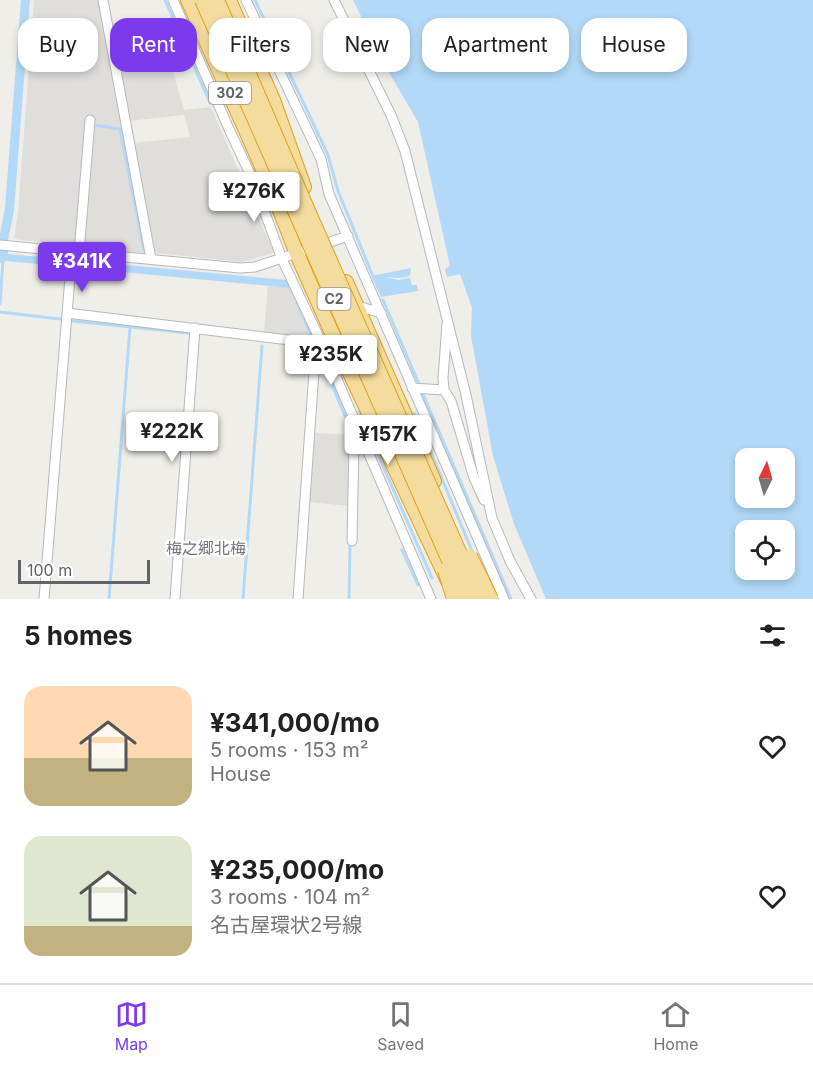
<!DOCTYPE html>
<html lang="en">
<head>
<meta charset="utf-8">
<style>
  body { margin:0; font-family:Inter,"Noto Sans JP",sans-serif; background:#f2f2f2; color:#202124; height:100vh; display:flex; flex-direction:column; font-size:22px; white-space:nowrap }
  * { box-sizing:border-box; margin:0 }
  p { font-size:20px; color:#757577 }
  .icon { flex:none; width:33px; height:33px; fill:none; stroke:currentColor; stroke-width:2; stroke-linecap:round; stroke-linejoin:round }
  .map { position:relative; height:599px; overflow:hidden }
  .details { display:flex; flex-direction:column; background:#fff; flex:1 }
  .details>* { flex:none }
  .hud { position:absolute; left:18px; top:18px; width:777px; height:54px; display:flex; gap:12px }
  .needle { width:39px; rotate:5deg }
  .controls { position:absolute; left:735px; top:448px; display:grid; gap:12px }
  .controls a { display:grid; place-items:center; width:60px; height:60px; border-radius:12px; background:#fff; box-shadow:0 3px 9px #0003; font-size:30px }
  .scale { position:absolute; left:18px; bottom:15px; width:132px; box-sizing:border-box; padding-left:6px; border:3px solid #606367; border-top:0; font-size:16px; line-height:21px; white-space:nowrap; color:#606367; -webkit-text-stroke:4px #fff; paint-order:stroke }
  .price { position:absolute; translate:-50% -51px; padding:0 14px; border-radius:6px; background:#fff; color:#222; font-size:20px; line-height:39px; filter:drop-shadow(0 2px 3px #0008) }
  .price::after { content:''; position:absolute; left:50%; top:36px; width:18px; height:14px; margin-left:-9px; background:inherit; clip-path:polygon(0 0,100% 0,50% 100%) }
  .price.active { background:#7c3aed; color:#fff }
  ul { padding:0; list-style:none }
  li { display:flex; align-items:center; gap:18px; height:150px; padding:0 24px }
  li span { display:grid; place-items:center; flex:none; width:168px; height:120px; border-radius:18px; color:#555 }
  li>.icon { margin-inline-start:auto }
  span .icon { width:72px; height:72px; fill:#fffc; stroke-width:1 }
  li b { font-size:26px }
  h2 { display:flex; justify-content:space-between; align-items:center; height:72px; padding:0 24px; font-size:26px }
  .chip { padding:0 21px; border-radius:18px; background:#fff; box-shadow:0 3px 9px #0003; font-size:21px; line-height:54px }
  .chip.active { background:#7c3aed; color:#fff }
  .tab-bar { display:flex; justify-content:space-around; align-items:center; height:84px; border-top:2px solid #e0e0e0; background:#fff; font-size:16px; color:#757577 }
  .tab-bar a { display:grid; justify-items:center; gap:3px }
  .tab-bar .active { color:#7c3aed }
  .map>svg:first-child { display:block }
  .industrial { fill:#dfdedb }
  .water { fill:#b2d9f7; fill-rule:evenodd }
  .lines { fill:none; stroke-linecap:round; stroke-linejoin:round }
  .stream { stroke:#b2d9f7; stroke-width:3 }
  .minor-casing { stroke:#b6b8bb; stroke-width:11 }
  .highway-casing { stroke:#e1a118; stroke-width:16 }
  .minor { stroke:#fff; stroke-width:9 }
  .highway { stroke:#f3dc9d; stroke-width:14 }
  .highway-bridge-casing { stroke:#e1a118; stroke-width:16; stroke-linecap:butt }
  .highway-bridge { stroke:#f3dc9d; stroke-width:14 }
  .labels { text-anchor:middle; stroke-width:4.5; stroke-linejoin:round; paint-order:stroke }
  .shield { fill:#fff; stroke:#909295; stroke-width:1.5 }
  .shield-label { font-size:14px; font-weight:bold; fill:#606367 }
  .neighbourhood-label { font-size:16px; fill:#717579; stroke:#fff }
</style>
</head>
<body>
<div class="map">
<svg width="813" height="599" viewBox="0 0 813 599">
  <rect width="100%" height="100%" fill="#f0eee9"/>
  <path class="industrial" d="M 34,0 L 99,0 L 145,250 L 143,253 L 86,247 L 83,242 L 85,122 L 77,241 L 74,246 L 14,239 L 18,212 Z
    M 172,68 L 184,110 L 211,107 L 274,253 L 241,262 L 156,253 L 153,250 L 133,143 L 190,137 L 184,115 L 128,121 L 120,72 Z
    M 268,286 L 294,288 L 314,339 L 264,333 Z
    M 315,433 L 351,435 L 349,506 L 309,502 Z"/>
  <path class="water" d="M 21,0 L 30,0 L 14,211 L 8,240 L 8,254 L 287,280 L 291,288 L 7,261 L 0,263 L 0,234 L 5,208 Z
    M 353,0 L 813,0 L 813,599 L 546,599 L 514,524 L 493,456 L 471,336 L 472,308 L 460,274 L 447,277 L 445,269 L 450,266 L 418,122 L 387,69 ZM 746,459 L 784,459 L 784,498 L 746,498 ZM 746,531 L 784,531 L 784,570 L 746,570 Z
    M 411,268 L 410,276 L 400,278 L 386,277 L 398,280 L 410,278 L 412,285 L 417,285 L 418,291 L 381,297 L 371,276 Z"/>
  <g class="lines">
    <path class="stream" d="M 165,0 L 210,103
      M 255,0 L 328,155 L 338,191 L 374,279
      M 94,125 L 120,129 L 144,250
      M 291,288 L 312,337
      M 383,300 L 419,384
      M 0,304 L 3,260
      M 0,312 L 60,319
      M 73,321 L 188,333
      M 322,361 L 348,423
      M 422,392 L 511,599
      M 359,411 L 432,578
      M 415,414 L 472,551
      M 402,550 L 418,585
      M 109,599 L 130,327
      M 243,599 L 262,346
      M 349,599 L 350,544"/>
    <g class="minor-casing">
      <path id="minor" d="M 103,0 L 151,259
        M 173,0 L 229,129 L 252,178 L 282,259 L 322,344 L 431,599
        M 246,0 L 321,159 L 329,194 L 504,599
        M 334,0 L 391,115 L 405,151 L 466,395 L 492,518 L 510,561 L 531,599
        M 0,245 L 240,268 L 255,267 L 348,236
        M 79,253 L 90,120
        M 358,306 L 381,313
        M 67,313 L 322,344
        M 447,324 L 443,378 L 444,390 L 451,401 L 474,478 L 484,500
        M 412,388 L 444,390
        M 352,541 L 354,442 L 358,431
        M 44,599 L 72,252
        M 175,599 L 195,328
        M 298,599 L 316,343"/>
    </g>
    <g class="highway-casing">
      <path id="highway" d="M 188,0 L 271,187 L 297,254 L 343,358 L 448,581
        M 229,0 L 273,100 L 304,187
        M 346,282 L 434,481"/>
    </g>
    <use href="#minor" class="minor"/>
    <use href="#highway" class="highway"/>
    <g class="highway-bridge-casing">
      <path id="highway-bridge" d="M 202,0 L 466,599
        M 217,0 L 312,220 L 480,599
        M 470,556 L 491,599
        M 445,570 L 454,599"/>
    </g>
    <use href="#highway-bridge" class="highway-bridge"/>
  </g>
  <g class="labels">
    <g class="shield">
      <rect x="209" y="82" width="42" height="22" rx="4.5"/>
      <rect x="317.5" y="288" width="33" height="22" rx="4.5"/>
    </g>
    <g class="shield-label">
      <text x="230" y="98">302</text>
      <text x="334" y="304">C2</text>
    </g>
    <g class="neighbourhood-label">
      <text x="206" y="554">梅之郷北梅</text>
    </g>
  </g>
</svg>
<div class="controls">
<a><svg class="needle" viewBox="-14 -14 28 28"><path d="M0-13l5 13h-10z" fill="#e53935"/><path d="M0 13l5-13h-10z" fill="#757577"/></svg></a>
<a><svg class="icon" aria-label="locate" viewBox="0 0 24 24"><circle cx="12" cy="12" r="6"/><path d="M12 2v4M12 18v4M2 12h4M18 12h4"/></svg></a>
</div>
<div class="scale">100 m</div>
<b class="price" style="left:254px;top:223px">¥276K</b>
<b class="price active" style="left:82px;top:293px">¥341K</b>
<b class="price" style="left:331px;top:386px">¥235K</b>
<b class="price" style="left:172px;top:463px">¥222K</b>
<b class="price" style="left:388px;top:466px">¥157K</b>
<div class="hud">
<a class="chip">Buy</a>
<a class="chip active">Rent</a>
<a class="chip">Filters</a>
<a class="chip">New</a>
<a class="chip">Apartment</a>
<a class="chip">House</a>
</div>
</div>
<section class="details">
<h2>5 homes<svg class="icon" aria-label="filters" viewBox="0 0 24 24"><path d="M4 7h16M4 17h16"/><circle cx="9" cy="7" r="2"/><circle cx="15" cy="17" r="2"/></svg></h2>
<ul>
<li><span style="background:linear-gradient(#ffd9b3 60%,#c2b280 0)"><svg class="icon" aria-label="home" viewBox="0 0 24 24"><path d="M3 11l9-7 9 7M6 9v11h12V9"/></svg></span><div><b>¥341,000/mo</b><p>5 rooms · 153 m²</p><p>House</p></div><svg class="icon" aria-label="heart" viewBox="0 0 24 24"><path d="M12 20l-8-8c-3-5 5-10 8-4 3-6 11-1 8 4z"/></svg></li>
<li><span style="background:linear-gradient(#dfe7d0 75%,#c2b280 0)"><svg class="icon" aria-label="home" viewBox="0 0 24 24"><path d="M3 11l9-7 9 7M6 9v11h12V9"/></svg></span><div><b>¥235,000/mo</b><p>3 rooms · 104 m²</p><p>名古屋環状2号線</p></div><svg class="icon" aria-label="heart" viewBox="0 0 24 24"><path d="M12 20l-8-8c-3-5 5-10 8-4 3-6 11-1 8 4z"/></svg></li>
</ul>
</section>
<nav class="tab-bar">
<a class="active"><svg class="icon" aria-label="map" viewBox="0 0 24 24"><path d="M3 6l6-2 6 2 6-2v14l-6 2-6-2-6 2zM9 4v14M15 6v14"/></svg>Map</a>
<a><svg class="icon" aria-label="saved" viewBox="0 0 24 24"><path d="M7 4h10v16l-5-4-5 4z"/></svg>Saved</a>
<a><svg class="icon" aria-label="home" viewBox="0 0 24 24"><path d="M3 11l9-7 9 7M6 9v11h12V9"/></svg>Home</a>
</nav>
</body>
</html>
